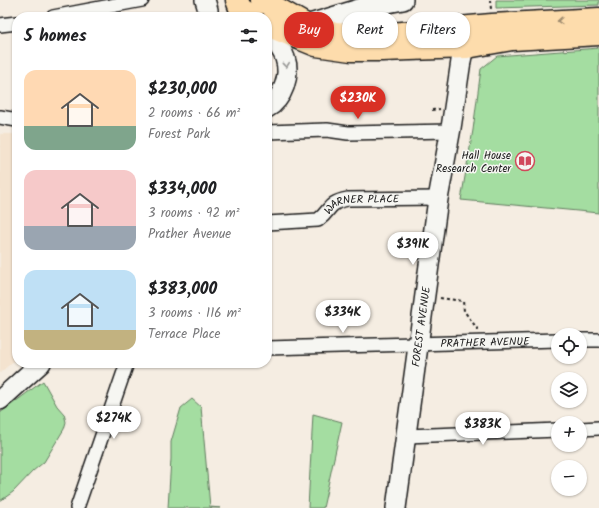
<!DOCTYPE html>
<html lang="en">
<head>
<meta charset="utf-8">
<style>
  body { margin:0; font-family:Kalam,sans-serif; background:#f6f6f6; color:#202124; height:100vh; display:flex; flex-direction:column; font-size:15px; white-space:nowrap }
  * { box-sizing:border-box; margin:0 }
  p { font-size:13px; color:#757577 }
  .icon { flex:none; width:22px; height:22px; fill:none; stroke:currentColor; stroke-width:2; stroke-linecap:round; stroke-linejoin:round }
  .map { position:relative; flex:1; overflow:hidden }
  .drawer { position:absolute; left:12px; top:12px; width:260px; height:356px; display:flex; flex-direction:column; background:#fff; border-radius:16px; box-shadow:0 1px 3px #0004 }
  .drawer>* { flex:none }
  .guide { position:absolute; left:284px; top:12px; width:255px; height:36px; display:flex; gap:8px }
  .tools { position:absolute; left:551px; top:328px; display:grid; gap:8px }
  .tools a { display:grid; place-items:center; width:36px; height:36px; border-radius:50%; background:#fff; box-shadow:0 1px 3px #0004; font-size:20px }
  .price { position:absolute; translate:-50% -34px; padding:0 9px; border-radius:14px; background:#fff; color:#222; font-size:13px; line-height:26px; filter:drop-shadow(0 1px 2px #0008) }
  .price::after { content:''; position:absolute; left:50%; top:24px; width:12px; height:9px; margin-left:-6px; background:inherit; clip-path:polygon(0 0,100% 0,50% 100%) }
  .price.on { background:#d93025; color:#fff }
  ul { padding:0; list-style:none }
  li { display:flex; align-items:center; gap:12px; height:100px; padding:0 12px }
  li span { display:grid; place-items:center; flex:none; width:112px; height:80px; border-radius:12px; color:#555 }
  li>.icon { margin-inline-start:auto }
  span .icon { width:48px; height:48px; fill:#fffc; stroke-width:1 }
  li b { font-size:17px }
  h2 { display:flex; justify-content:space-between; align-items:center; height:48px; padding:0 12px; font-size:17px }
  .tag { padding:0 14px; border-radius:16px; background:#fff; box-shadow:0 1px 3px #0004; font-size:14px; line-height:36px }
  .tag.on { background:#d93025; color:#fff }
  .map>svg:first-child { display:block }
  .built { fill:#f4e3cf }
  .green { fill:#a4dda1; stroke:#607c5e }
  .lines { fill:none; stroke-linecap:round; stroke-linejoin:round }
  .street-casing { stroke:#1c1c1c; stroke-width:16 }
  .secondary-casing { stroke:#1c1c1c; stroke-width:22 }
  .highway-casing { stroke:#1c1c1c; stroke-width:25 }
  .path { stroke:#1c1c1c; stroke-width:2; stroke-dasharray:3 3; stroke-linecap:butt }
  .street { stroke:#f6f6f2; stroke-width:13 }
  .secondary { stroke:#f6f6f2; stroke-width:19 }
  .highway { stroke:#fddcac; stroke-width:22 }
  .oneway { stroke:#98866b }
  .oneway2 { stroke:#949492 }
  .labels { text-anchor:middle; stroke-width:3; stroke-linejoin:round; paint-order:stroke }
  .poi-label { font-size:11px; fill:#1c1c1c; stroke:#f6f6f2; text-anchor:end }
  .street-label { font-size:11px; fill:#1c1c1c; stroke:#f6f6f2 }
</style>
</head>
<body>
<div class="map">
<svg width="599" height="508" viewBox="0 0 599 508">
  <rect width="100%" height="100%" fill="#f5ede2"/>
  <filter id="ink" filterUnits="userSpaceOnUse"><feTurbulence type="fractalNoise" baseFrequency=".025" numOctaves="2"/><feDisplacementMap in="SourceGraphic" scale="8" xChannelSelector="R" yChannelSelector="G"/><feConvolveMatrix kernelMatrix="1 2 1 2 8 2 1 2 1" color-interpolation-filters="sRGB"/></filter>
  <g filter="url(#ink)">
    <path class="built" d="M 0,134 L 17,134 L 17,358 L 0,373 Z"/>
    <path class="green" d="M 496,0 L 599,0 L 599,5 L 496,8 Z
      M 599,48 L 599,213 L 461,200 L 473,130 L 481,69 L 497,56 Z
      M 43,381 L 57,406 L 64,414 L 66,422 L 64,429 L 44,462 L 33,471 L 13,492 L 0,501 L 0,413 Z
      M 192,399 L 201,407 L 210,507 L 221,508 L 168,508 L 171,459 L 171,442 L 181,408 Z
      M 313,414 L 342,422 L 323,508 L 308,508 Z"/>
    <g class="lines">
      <g class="street-casing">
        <g id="street">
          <path d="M 53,17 L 142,0"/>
          <path d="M 0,25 L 17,23"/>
          <path d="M 0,117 L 17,120"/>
          <path d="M 267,132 L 327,130 L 348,133 L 450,131"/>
          <path id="s1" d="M 267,223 L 318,220 C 332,210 326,203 348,199 L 438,198"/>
          <path d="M 580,340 L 599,340"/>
          <path id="s2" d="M 267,348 L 558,340"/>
          <path d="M 580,429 L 599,428"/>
          <path d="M 406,436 L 558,430"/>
          <path d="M 77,508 L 127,363"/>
        </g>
      </g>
      <g class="secondary-casing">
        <g id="secondary">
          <path d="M 205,0 L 208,10 L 208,17"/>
          <path d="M 306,25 L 362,8 L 403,0"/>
          <path d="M 267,32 C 274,40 282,48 285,58 C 291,75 283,99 267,108"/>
          <path d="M 0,400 L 41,363"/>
          <path id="s3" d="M 396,508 L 438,199 L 451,128 L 461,61 L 464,47 L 465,33"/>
        </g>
      </g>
      <g class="highway-casing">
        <path id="highway" d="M 237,0 L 240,8 L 252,17
          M 262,0 L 306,25 L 335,34 L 369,36 L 492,25 L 599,19
          M 267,25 L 316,45 L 351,50 L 382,50 L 467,47 L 512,39 L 599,34"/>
      </g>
      <path class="path" d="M 490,0 L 491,9
        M 432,110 L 440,109
        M 440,298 L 463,301 L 464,311 L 479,331"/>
      <use href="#street" class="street"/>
      <use href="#secondary" class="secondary"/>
      <use href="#highway" class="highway"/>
    </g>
    <defs><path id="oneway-chevron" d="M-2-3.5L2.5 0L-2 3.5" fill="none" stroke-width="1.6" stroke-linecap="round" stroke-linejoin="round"/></defs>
    <use class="oneway" href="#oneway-chevron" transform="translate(560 21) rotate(176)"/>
    <use class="oneway2" href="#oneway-chevron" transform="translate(286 65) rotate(84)"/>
  </g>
  <defs>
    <g id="library-ring" transform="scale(1)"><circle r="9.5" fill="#f6f6f2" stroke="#d1495b" stroke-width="1.5"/><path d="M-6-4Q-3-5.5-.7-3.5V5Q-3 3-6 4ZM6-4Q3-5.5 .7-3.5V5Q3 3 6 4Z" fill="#d1495b"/></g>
  </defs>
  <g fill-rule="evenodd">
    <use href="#library-ring" x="525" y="161"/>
  </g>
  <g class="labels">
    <g class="poi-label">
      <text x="511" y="159">Hall House<tspan x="511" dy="13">Research Center</tspan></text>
    </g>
    <g class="street-label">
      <text dy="4" stroke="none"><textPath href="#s1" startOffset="101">WARNER PLACE</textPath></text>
      <text dy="4" stroke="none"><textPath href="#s3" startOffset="183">FOREST AVENUE</textPath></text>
      <text dy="4" stroke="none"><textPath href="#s2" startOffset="218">PRATHER AVENUE</textPath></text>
    </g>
  </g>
</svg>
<div class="tools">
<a><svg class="icon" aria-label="locate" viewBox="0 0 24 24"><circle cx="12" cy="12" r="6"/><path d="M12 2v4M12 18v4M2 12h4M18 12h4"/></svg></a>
<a><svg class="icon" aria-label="layers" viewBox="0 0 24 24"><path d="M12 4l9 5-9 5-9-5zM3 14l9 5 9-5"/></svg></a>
<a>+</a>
<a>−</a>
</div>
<b class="price on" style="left:358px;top:120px">$230K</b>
<b class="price" style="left:413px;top:266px">$391K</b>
<b class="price" style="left:343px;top:334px">$334K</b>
<b class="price" style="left:114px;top:440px">$274K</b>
<b class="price" style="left:483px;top:446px">$383K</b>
<div class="guide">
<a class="tag on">Buy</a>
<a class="tag">Rent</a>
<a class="tag">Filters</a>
</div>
<section class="drawer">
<h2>5 homes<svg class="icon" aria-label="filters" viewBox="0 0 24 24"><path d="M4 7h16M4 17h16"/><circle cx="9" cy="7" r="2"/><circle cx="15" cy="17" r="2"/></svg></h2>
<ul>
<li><span style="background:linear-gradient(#ffd9b3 70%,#7fa58c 0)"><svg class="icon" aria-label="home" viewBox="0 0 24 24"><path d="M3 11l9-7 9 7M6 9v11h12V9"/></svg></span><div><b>$230,000</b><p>2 rooms · 66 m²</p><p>Forest Park</p></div></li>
<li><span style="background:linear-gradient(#f6c9c9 70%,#9aa5b1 0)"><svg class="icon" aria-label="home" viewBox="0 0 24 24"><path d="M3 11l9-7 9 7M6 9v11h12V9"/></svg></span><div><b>$334,000</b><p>3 rooms · 92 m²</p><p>Prather Avenue</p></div></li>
<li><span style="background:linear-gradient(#bfe0f5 75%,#c2b280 0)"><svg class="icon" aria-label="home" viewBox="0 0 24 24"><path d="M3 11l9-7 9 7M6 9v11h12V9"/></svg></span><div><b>$383,000</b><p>3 rooms · 116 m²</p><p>Terrace Place</p></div></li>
</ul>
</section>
</div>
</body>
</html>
